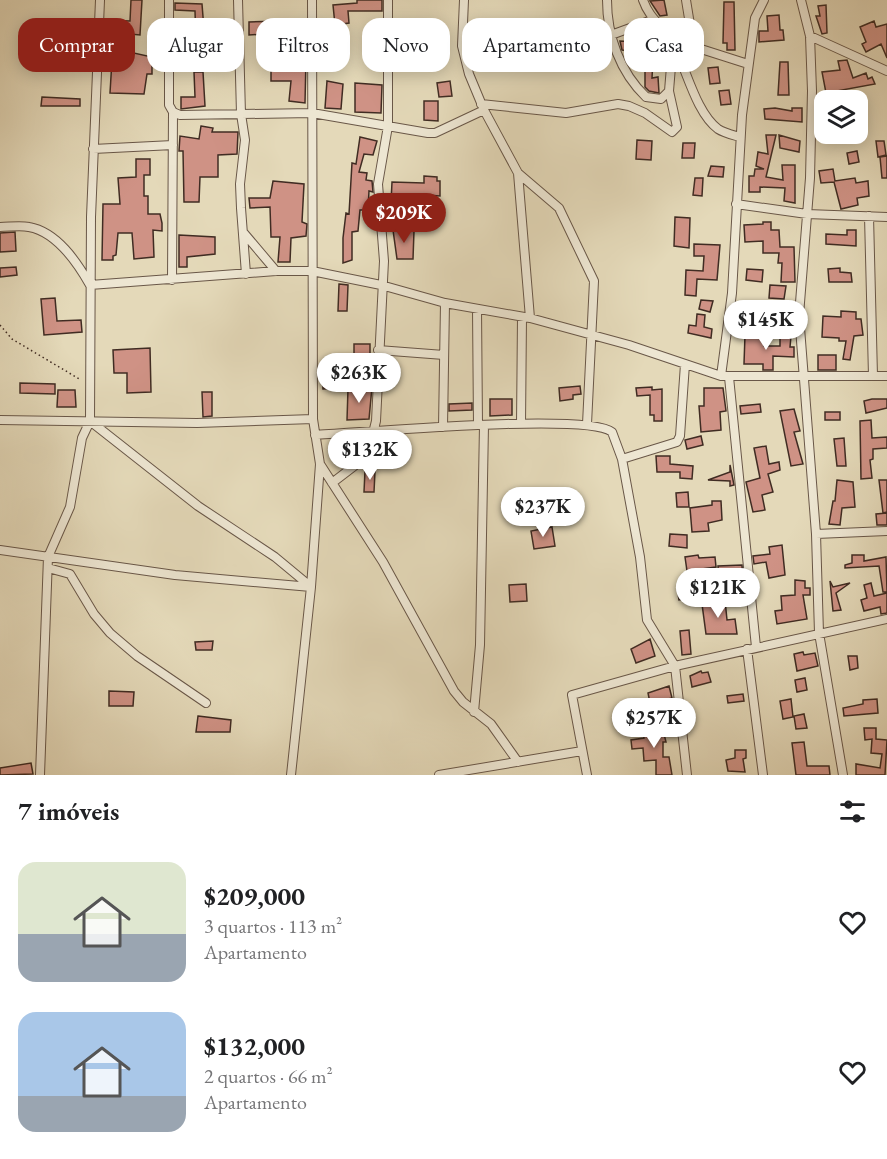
<!DOCTYPE html>
<html lang="pt">
<head>
<meta charset="utf-8">
<style>
  body { margin:0; font-family:"EB Garamond",serif; background:#f6f6f6; color:#202124; height:100vh; display:flex; flex-direction:column; font-size:22px; white-space:nowrap }
  * { box-sizing:border-box; margin:0 }
  p { font-size:20px; color:#757577 }
  .icon { flex:none; width:33px; height:33px; fill:none; stroke:currentColor; stroke-width:2; stroke-linecap:round; stroke-linejoin:round }
  .map { position:relative; height:775px; overflow:hidden }
  .side { display:flex; flex-direction:column; background:#fff; flex:1 }
  .side>* { flex:none }
  .top-card { position:absolute; left:18px; top:18px; width:852px; height:54px; display:flex; gap:12px }
  .tools { position:absolute; left:814px; top:90px; display:grid; gap:12px }
  .tools a { display:grid; place-items:center; width:54px; height:54px; border-radius:12px; background:#fff; box-shadow:0 3px 15px #0003; font-size:30px }
  .price { position:absolute; translate:-50% -51px; padding:0 14px; border-radius:21px; background:#fff; color:#222; font-size:20px; line-height:39px; filter:drop-shadow(0 2px 3px #0008) }
  .price::after { content:''; position:absolute; left:50%; top:36px; width:18px; height:14px; margin-left:-9px; background:inherit; clip-path:polygon(0 0,100% 0,50% 100%) }
  .price.active { background:#8f2418; color:#fff }
  ul { padding:0; list-style:none }
  li { display:flex; align-items:center; gap:18px; height:150px; padding:0 18px }
  li span { display:grid; place-items:center; flex:none; width:168px; height:120px; border-radius:18px; color:#555 }
  li>.icon { margin-inline-start:auto }
  span .icon { width:72px; height:72px; fill:#fffc; stroke-width:1 }
  li b { font-size:26px }
  h2 { display:flex; justify-content:space-between; align-items:center; height:72px; padding:0 18px; font-size:26px }
  .pill { padding:0 21px; border-radius:18px; background:#fff; box-shadow:0 3px 15px #0003; font-size:21px; line-height:54px }
  .pill.active { background:#8f2418; color:#fff }
  .map>svg:first-child { display:block }
  .building { fill:#cf9285; stroke:#402c23; stroke-width:1.5 }
  .lines { fill:none; stroke-linecap:round; stroke-linejoin:round }
  .street-casing { stroke:#695748; stroke-width:10 }
  .path { stroke:#402c23; stroke-width:1.5; stroke-dasharray:1.5 3; stroke-linecap:butt }
  .street { stroke:#ede6d2; stroke-width:8 }
</style>
</head>
<body>
<div class="map">
<svg width="887" height="775" viewBox="0 0 887 775">
  <rect width="100%" height="100%" fill="#e4d9b9"/>
  <filter id="stains"><feTurbulence type="fractalNoise" baseFrequency=".00333" numOctaves="4"/><feColorMatrix values="0 0 0 0 .2 0 0 0 0 .09 0 0 0 0 .02 0 0 0 .5 -.17"/></filter>
  <radialGradient id="worn" r=".72"><stop offset=".6" stop-color="#630" stop-opacity="0"/><stop offset="1" stop-color="#630" stop-opacity=".3"/></radialGradient>
  <path class="building" d="M 131,0 L 142,0 L 140,35 L 130,34 L 129,52 L 152,57 L 152,74 L 147,74 L 144,94 L 110,93 L 112,60 L 107,61 L 107,20 L 130,21 Z
    M 357,0 L 382,0 L 382,11 L 348,11 L 349,23 L 335,25 L 333,5 L 357,3 Z
    M 664,0 L 667,15 L 660,16 L 650,1 Z
    M 724,2 L 734,2 L 735,50 L 727,50 L 727,43 L 723,43 Z
    M 175,3 L 202,4 L 205,42 L 196,44 L 195,11 L 175,10 Z
    M 826,5 L 827,33 L 822,34 L 816,16 L 820,16 L 818,6 Z
    M 779,15 L 780,30 L 783,30 L 784,40 L 759,42 L 759,31 L 768,31 L 767,16 Z
    M 281,21 L 281,26 L 306,28 L 306,44 L 285,42 L 285,33 L 249,35 L 249,22 Z
    M 874,21 L 876,27 L 887,24 L 887,58 L 881,44 L 866,52 L 862,44 L 866,42 L 860,27 Z
    M 638,36 L 658,37 L 658,43 L 667,45 L 666,60 L 653,59 L 652,78 L 658,77 L 659,93 L 649,91 L 645,87 L 645,52 L 622,50 L 620,41 L 638,42 Z
    M 204,46 L 213,46 L 214,68 L 204,68 Z
    M 82,48 L 92,48 L 91,71 L 81,71 Z
    M 271,49 L 284,49 L 285,58 L 306,58 L 305,103 L 289,101 L 291,81 L 271,81 Z
    M 847,60 L 853,78 L 866,73 L 868,79 L 872,77 L 875,84 L 826,93 L 822,72 L 840,70 L 838,61 Z
    M 780,62 L 788,62 L 789,95 L 778,95 Z
    M 718,67 L 720,83 L 710,84 L 708,68 Z
    M 194,72 L 203,72 L 205,106 L 181,109 L 181,97 L 195,97 Z
    M 327,81 L 343,84 L 341,109 L 325,108 Z
    M 450,81 L 452,96 L 439,97 L 437,83 Z
    M 355,83 L 382,85 L 381,113 L 355,112 Z
    M 729,90 L 731,104 L 721,105 L 719,91 Z
    M 42,97 L 80,99 L 80,106 L 41,106 Z
    M 424,101 L 438,101 L 438,121 L 424,120 Z
    M 775,108 L 792,111 L 792,108 L 802,108 L 802,122 L 765,119 L 764,109 Z
    M 201,126 L 213,128 L 212,132 L 238,132 L 237,154 L 218,155 L 218,177 L 200,177 L 199,202 L 184,202 L 183,151 L 179,151 L 180,136 L 199,139 Z
    M 766,135 L 776,135 L 766,177 L 783,180 L 782,165 L 795,165 L 795,203 L 784,201 L 785,188 L 760,187 L 760,192 L 749,192 L 749,176 L 754,176 L 755,169 L 764,169 L 756,166 L 758,152 L 768,154 Z
    M 779,135 L 800,141 L 799,152 L 780,148 Z
    M 360,137 L 377,141 L 373,155 L 364,154 L 359,172 L 367,173 L 366,180 L 372,181 L 373,192 L 369,191 L 368,210 L 360,210 L 358,231 L 352,232 L 352,260 L 343,263 L 343,238 L 346,213 L 349,214 L 352,163 L 356,164 Z
    M 637,140 L 652,141 L 651,160 L 636,159 Z
    M 876,141 L 884,141 L 886,155 L 878,157 Z
    M 683,143 L 695,143 L 694,158 L 682,158 Z
    M 857,151 L 859,162 L 849,164 L 847,153 Z
    M 887,156 L 887,178 L 882,178 L 880,157 Z
    M 136,159 L 150,159 L 150,175 L 144,175 L 144,196 L 148,196 L 148,214 L 160,214 L 162,223 L 162,231 L 153,230 L 154,257 L 134,259 L 132,233 L 118,233 L 116,255 L 113,256 L 113,260 L 102,260 L 103,204 L 120,204 L 118,178 L 136,177 Z
    M 711,166 L 724,167 L 723,177 L 708,176 Z
    M 833,169 L 835,181 L 855,178 L 856,183 L 868,181 L 869,196 L 857,198 L 858,205 L 841,209 L 834,182 L 821,183 L 819,171 Z
    M 424,176 L 437,177 L 437,181 L 440,181 L 440,196 L 414,194 L 414,203 L 391,203 L 392,182 L 424,183 Z
    M 695,178 L 703,178 L 702,196 L 693,195 Z
    M 273,181 L 304,184 L 302,222 L 307,224 L 306,236 L 291,238 L 290,262 L 278,262 L 280,237 L 271,237 L 270,207 L 250,208 L 249,198 L 270,198 Z
    M 675,217 L 690,218 L 689,248 L 674,246 Z
    M 763,222 L 771,222 L 771,230 L 779,230 L 780,247 L 794,247 L 795,282 L 781,282 L 782,263 L 778,263 L 779,253 L 763,253 L 763,241 L 745,242 L 744,225 L 763,224 Z
    M 393,230 L 414,231 L 413,259 L 397,259 Z
    M 847,230 L 856,230 L 856,246 L 826,244 L 826,234 L 847,235 Z
    M 15,232 L 16,251 L 0,252 L 0,233 Z
    M 179,235 L 215,237 L 215,254 L 187,257 L 187,267 L 179,267 Z
    M 694,244 L 720,245 L 717,280 L 697,279 L 696,296 L 685,295 L 686,270 L 703,271 L 704,256 L 694,256 Z
    M 16,267 L 17,275 L 0,277 L 0,268 Z
    M 840,268 L 840,272 L 851,273 L 852,282 L 829,282 L 828,269 Z
    M 747,269 L 763,270 L 762,282 L 746,280 Z
    M 339,284 L 348,285 L 347,311 L 338,311 Z
    M 770,285 L 786,286 L 784,299 L 769,298 Z
    M 55,298 L 57,321 L 81,320 L 82,332 L 44,335 L 41,299 Z
    M 701,300 L 713,301 L 710,312 L 699,309 Z
    M 841,311 L 856,312 L 856,319 L 861,319 L 863,335 L 854,336 L 850,360 L 843,359 L 846,341 L 839,341 L 839,338 L 822,337 L 823,316 L 841,317 Z
    M 697,314 L 705,315 L 704,327 L 712,329 L 711,338 L 688,333 L 689,325 L 696,326 Z
    M 745,335 L 765,335 L 764,346 L 780,346 L 780,336 L 791,336 L 790,347 L 794,347 L 794,357 L 773,356 L 773,370 L 763,370 L 763,364 L 744,364 Z
    M 354,344 L 370,344 L 370,361 L 354,362 Z
    M 150,348 L 151,392 L 127,393 L 127,373 L 114,373 L 113,350 Z
    M 818,355 L 836,355 L 836,370 L 818,370 Z
    M 322,368 L 341,368 L 341,388 L 323,389 Z
    M 20,383 L 55,384 L 55,394 L 20,393 Z
    M 580,386 L 581,394 L 573,395 L 573,399 L 560,401 L 559,388 Z
    M 372,387 L 369,419 L 347,420 L 348,389 Z
    M 652,387 L 652,390 L 662,389 L 662,421 L 654,421 L 654,415 L 650,415 L 650,395 L 637,396 L 636,388 Z
    M 704,388 L 723,388 L 726,411 L 720,412 L 721,430 L 701,432 L 699,406 L 704,406 Z
    M 58,390 L 75,390 L 76,407 L 57,407 Z
    M 202,392 L 212,392 L 212,416 L 203,417 Z
    M 490,399 L 512,399 L 512,415 L 490,416 Z
    M 872,399 L 887,399 L 887,408 L 866,413 L 864,401 Z
    M 472,403 L 472,410 L 449,411 L 449,404 Z
    M 760,404 L 761,412 L 741,414 L 740,406 Z
    M 794,409 L 800,431 L 794,432 L 803,464 L 791,466 L 780,411 Z
    M 825,412 L 840,412 L 840,420 L 825,420 Z
    M 871,420 L 872,438 L 887,437 L 887,448 L 873,449 L 873,459 L 870,460 L 872,478 L 861,479 L 860,421 Z
    M 701,436 L 703,445 L 687,449 L 685,440 Z
    M 844,438 L 846,466 L 837,466 L 834,439 Z
    M 766,446 L 769,464 L 779,462 L 780,470 L 768,474 L 773,492 L 762,495 L 765,510 L 753,512 L 746,482 L 760,478 L 754,448 Z
    M 656,456 L 670,456 L 670,464 L 693,466 L 692,479 L 680,478 L 680,472 L 657,472 Z
    M 730,465 L 734,485 L 730,486 L 730,481 L 708,480 L 730,472 Z
    M 365,471 L 375,471 L 374,492 L 364,492 Z
    M 837,480 L 853,482 L 855,507 L 842,508 L 840,525 L 829,524 L 833,501 L 835,501 Z
    M 879,480 L 887,480 L 887,512 L 883,513 Z
    M 688,492 L 689,507 L 677,507 L 676,493 Z
    M 712,501 L 721,501 L 722,520 L 708,523 L 709,531 L 692,532 L 690,508 L 712,505 Z
    M 887,513 L 887,525 L 877,525 L 876,514 Z
    M 552,527 L 555,546 L 534,549 L 531,531 Z
    M 670,534 L 687,535 L 687,548 L 669,546 Z
    M 782,545 L 785,575 L 769,578 L 766,562 L 754,564 L 753,556 L 770,554 L 769,547 Z
    M 698,555 L 699,558 L 715,557 L 716,567 L 687,571 L 685,557 Z
    M 852,555 L 864,555 L 864,561 L 886,557 L 887,592 L 883,592 L 879,566 L 845,568 L 845,565 L 852,563 Z
    M 742,565 L 743,585 L 719,586 L 718,566 Z
    M 795,580 L 805,581 L 805,588 L 810,588 L 810,595 L 803,595 L 807,619 L 777,624 L 775,611 L 782,610 L 781,596 L 795,595 Z
    M 830,581 L 833,587 L 850,583 L 836,593 L 841,610 L 833,611 Z
    M 701,583 L 703,596 L 679,600 L 677,587 Z
    M 871,583 L 874,596 L 887,593 L 887,613 L 881,614 L 880,607 L 864,611 L 861,600 L 867,598 L 864,585 Z
    M 526,584 L 527,601 L 510,602 L 509,585 Z
    M 725,600 L 727,620 L 735,619 L 737,634 L 706,634 L 702,604 Z
    M 689,630 L 691,654 L 682,655 L 680,631 Z
    M 650,639 L 655,656 L 636,663 L 631,649 Z
    M 213,641 L 212,650 L 196,650 L 195,642 Z
    M 803,652 L 804,655 L 815,653 L 818,666 L 797,671 L 794,654 Z
    M 848,656 L 857,656 L 858,668 L 850,670 Z
    M 701,671 L 702,673 L 708,672 L 711,682 L 692,687 L 690,676 Z
    M 805,678 L 807,690 L 797,692 L 795,680 Z
    M 669,686 L 672,698 L 668,699 L 669,704 L 651,708 L 648,693 Z
    M 109,691 L 134,692 L 133,706 L 109,706 Z
    M 743,694 L 744,701 L 728,703 L 727,696 Z
    M 791,699 L 793,717 L 783,719 L 780,701 Z
    M 877,699 L 878,713 L 844,716 L 843,708 L 863,704 L 863,700 Z
    M 804,714 L 807,728 L 796,729 L 794,716 Z
    M 198,716 L 231,720 L 230,732 L 196,732 Z
    M 651,723 L 653,732 L 663,730 L 666,742 L 663,742 L 663,757 L 669,757 L 672,775 L 656,775 L 656,760 L 644,761 L 643,748 L 632,749 L 631,740 L 644,738 L 642,725 Z
    M 864,728 L 876,728 L 876,739 L 887,740 L 885,775 L 856,775 L 856,764 L 880,768 L 882,754 L 871,753 L 872,739 L 865,740 Z
    M 804,742 L 807,766 L 829,766 L 830,775 L 796,775 L 792,743 Z
    M 735,750 L 746,750 L 746,758 L 743,759 L 745,772 L 728,771 L 726,760 L 735,758 Z
    M 31,763 L 33,774 L 0,775 L 0,768 Z"/>
  <g class="lines">
    <g class="street-casing">
      <path id="street" d="M 169,0 L 169,105 L 173,112 L 172,280
        M 238,0 L 241,114 L 245,140 L 240,184 L 241,208 L 246,274
        M 464,0 L 462,46 L 469,74 L 484,110 L 518,173 L 530,318
        M 607,0 C 607,36 620,72 646,97 L 661,99 L 669,91 L 673,42
        M 643,0 C 650,20 663,25 672,42 C 686,66 695,112 718,129 C 724,133 733,135 740,137
        M 686,0 L 693,43 L 701,49 L 748,64
        M 801,0 L 810,36 L 812,91 L 810,178 L 799,315 L 816,534 L 819,633 L 843,775
        M 611,35 L 652,20
        M 810,36 L 887,71
        M 481,104 L 566,113 L 618,104 L 629,106 L 645,113 L 672,132 L 677,127 L 669,91
        M 173,112 L 180,115 L 312,113 L 428,133 L 435,133 L 484,110
        M 93,149 L 173,145
        M 518,173 L 559,208 L 594,281 L 587,424
        M 736,204 L 807,214 L 887,217
        M 869,216 L 873,376
        M 0,227 C 9,227 20,225 29,227 C 57,232 77,262 90,285
        M 243,232 L 276,271
        M 90,285 L 276,271 L 312,271 L 381,285 L 445,303 L 530,318 L 629,345 L 721,376 L 887,376
        M 477,309 L 478,425
        M 378,350 L 444,355
        M 721,376 L 732,293 L 742,115 L 755,18 L 764,0
        M 729,377 L 756,647
        M 0,420 L 197,423 L 313,419
        M 90,421 L 198,506 L 275,557 L 310,586
        M 521,424 L 522,317
        M 443,427 L 445,303
        M 315,435 C 359,433 588,412 612,432 L 622,459 L 640,557 L 647,620 L 675,666 L 687,775
        M 622,459 L 677,442 L 680,436 L 685,364
        M 320,464 L 383,562 L 454,691 L 463,702 L 491,724 L 518,762
        M 332,483 L 362,460 L 369,449 L 376,421 L 384,261 L 378,184 L 388,126 L 388,0
        M 816,534 L 887,531
        M 0,550 L 175,575 L 311,587
        M 48,568 L 70,574 L 94,614 L 110,633 L 137,656 L 206,703
        M 747,649 L 763,775
        M 474,712 L 480,645 L 484,425
        M 40,775 L 48,557 L 70,507 L 82,438 L 90,421 L 91,217 L 100,0
        M 291,775 L 311,587 L 320,464 L 313,419 L 312,0
        M 439,775 L 582,751
        M 587,775 L 572,695 L 675,666 L 887,619"/>
    </g>
    <path class="path" d="M 0,325 L 12,339 L 81,380"/>
    <use href="#street" class="street"/>
  </g>
  <rect width="100%" height="100%" filter="url(#stains)"/>
  <rect width="100%" height="100%" fill="url(#worn)"/>
</svg>
<div class="tools">
<a><svg class="icon" aria-label="layers" viewBox="0 0 24 24"><path d="M12 4l9 5-9 5-9-5zM3 14l9 5 9-5"/></svg></a>
</div>
<b class="price active" style="left:404px;top:244px">$209K</b>
<b class="price" style="left:766px;top:351px">$145K</b>
<b class="price" style="left:359px;top:404px">$263K</b>
<b class="price" style="left:370px;top:481px">$132K</b>
<b class="price" style="left:543px;top:538px">$237K</b>
<b class="price" style="left:718px;top:619px">$121K</b>
<b class="price" style="left:654px;top:749px">$257K</b>
<div class="top-card">
<a class="pill active">Comprar</a>
<a class="pill">Alugar</a>
<a class="pill">Filtros</a>
<a class="pill">Novo</a>
<a class="pill">Apartamento</a>
<a class="pill">Casa</a>
</div>
</div>
<section class="side">
<h2>7 imóveis<svg class="icon" aria-label="filters" viewBox="0 0 24 24"><path d="M4 7h16M4 17h16"/><circle cx="9" cy="7" r="2"/><circle cx="15" cy="17" r="2"/></svg></h2>
<ul>
<li><span style="background:linear-gradient(#dfe7d0 60%,#9aa5b1 0)"><svg class="icon" aria-label="home" viewBox="0 0 24 24"><path d="M3 11l9-7 9 7M6 9v11h12V9"/></svg></span><div><b>$209,000</b><p>3 quartos · 113 m²</p><p>Apartamento</p></div><svg class="icon" aria-label="heart" viewBox="0 0 24 24"><path d="M12 20l-8-8c-3-5 5-10 8-4 3-6 11-1 8 4z"/></svg></li>
<li><span style="background:linear-gradient(#a9c7e8 70%,#9aa5b1 0)"><svg class="icon" aria-label="home" viewBox="0 0 24 24"><path d="M3 11l9-7 9 7M6 9v11h12V9"/></svg></span><div><b>$132,000</b><p>2 quartos · 66 m²</p><p>Apartamento</p></div><svg class="icon" aria-label="heart" viewBox="0 0 24 24"><path d="M12 20l-8-8c-3-5 5-10 8-4 3-6 11-1 8 4z"/></svg></li>
</ul>
</section>
</body>
</html>
